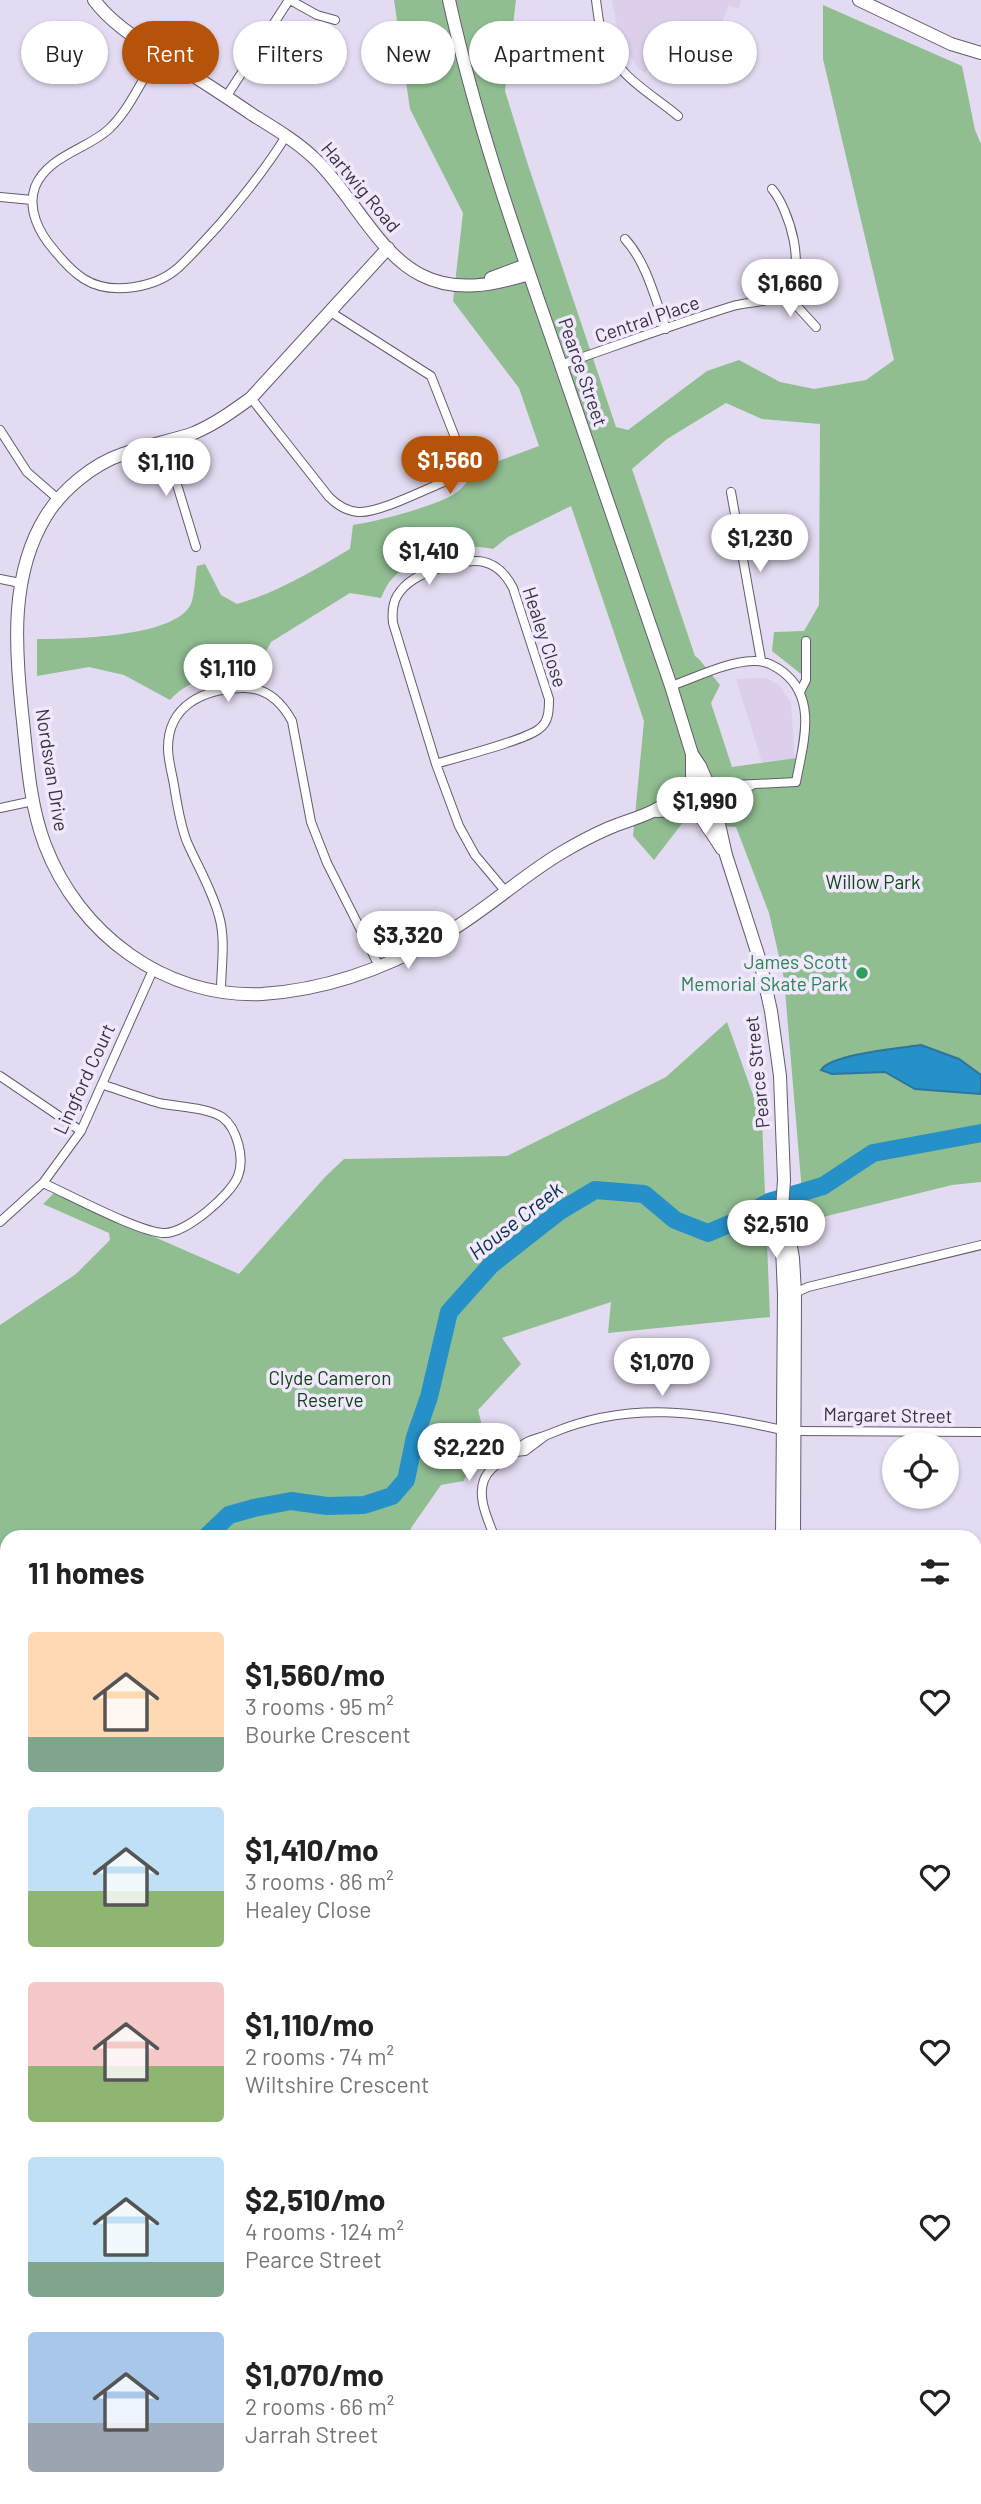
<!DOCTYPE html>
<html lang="en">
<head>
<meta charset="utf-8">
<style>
  body { margin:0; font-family:Barlow,sans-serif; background:#f2f2f2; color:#222; height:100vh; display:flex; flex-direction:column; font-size:26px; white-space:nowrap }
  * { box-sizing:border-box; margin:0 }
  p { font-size:23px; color:#767676 }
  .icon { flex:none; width:38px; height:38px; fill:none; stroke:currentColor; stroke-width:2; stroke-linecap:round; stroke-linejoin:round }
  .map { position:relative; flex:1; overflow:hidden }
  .panel { position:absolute; left:0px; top:1530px; width:982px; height:975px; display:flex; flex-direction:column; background:#fff; border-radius:21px 21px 0 0; box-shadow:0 2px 5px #0004 }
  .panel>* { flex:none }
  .hud { position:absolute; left:21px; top:21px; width:940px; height:63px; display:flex; gap:14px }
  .controls { position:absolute; left:882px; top:1432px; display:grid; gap:14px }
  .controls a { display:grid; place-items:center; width:77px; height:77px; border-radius:50%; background:#fff; box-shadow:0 2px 5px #0004; font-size:35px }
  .price { position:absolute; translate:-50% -60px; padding:0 16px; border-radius:24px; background:#fff; color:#222; font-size:23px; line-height:46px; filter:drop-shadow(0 2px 4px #0008) }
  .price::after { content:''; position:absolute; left:50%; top:42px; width:21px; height:16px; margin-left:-10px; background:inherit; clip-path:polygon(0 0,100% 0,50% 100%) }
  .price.current { background:#b45309; color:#fff }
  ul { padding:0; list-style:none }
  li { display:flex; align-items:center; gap:21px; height:175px; padding:0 28px }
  li span { display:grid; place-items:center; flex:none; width:196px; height:140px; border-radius:7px; color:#555 }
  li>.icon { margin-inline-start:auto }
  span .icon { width:84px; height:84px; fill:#fffc; stroke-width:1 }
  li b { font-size:30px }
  h2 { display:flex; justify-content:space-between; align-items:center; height:84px; padding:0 28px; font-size:30px }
  .tag { padding:0 24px; border-radius:32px; background:#fff; box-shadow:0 2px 5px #0004; font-size:24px; line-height:63px }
  .tag.current { background:#b45309; color:#fff }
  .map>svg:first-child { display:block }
  .built { fill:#dbcfec }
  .green { fill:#90be91; fill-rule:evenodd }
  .water { fill:#2691c8; stroke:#2b759e; stroke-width:2 }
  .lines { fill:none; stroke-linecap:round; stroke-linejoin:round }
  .river { stroke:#2691c8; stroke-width:18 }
  .street-casing { stroke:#635b6e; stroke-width:10 }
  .secondary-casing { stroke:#635b6e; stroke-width:14 }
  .street { stroke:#fff; stroke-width:8 }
  .secondary { stroke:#fff; stroke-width:12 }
  .leisure-dot { fill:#2e9e5b; stroke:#f1e8fe; stroke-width:2.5 }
  .labels { text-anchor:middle; stroke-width:7; stroke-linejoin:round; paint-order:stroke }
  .street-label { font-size:19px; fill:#37343c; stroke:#f1e8fe }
  .park-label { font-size:19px; fill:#0f4315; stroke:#f1e8fe }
  .leisure-label { font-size:19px; fill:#27864d; stroke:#f1e8fe; text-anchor:end }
  .water-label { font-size:21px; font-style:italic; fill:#012e45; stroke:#f1e8fe }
</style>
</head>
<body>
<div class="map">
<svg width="981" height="2504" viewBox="0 0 981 2504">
  <rect width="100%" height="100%" fill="#e3dbf1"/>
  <path class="built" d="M 612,0 L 741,0 L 739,9 L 729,5 L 709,55 L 674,33 L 645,73 L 638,68 L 624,47 L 618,33 Z
    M 766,678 L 779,685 L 791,703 L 795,759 L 762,762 L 736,679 Z
    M 0,1948 L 7,1957 L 7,2047 L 0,2045 Z
    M 571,2497 L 776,2497 L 776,2504 L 571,2504 Z"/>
  <path class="green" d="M 394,0 L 516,0 L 505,91 L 528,165 L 616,427 L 628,430 L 707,371 L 739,360 L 780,382 L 814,389 L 866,380 L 894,360 L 823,59 L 823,5 L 962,66 L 975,130 L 981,144 L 981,1182 L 952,1185 L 815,1219 L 802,1192 L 784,978 L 769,913 L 736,827 L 699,825 L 687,817 L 654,860 L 633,836 L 644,721 L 571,506 L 508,537 L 493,549 C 461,542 415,554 392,579 C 387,584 384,591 381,598 L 350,593 L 271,642 L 255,673 C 228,670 188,678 170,700 L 124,675 L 89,667 L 37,676 L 37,639 C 70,639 175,638 191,604 C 195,593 195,577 197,566 L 205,564 L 221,595 L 237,604 C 277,593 314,570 350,549 L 353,525 C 375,522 441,505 457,492 C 468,484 473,473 475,459 L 496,462 L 539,446 L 519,388 L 453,301 L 463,213 L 410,109 ZM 726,403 L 762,419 L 820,424 L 819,605 L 804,631 L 774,632 L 772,651 L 801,674 L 804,757 L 732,767 L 711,703 L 720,685 L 699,659 L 695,656 L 632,469 L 667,439 Z
    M 727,1022 L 762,1120 L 770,1317 L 608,1333 L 611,1302 L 502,1338 L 521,1364 L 478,1410 L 489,1453 L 470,1463 L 464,1481 L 441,1485 L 411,1528 L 410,1536 L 7,1536 L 7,1600 L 0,1598 L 0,1325 L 76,1274 L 110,1240 L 109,1233 L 43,1204 L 54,1193 L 239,1274 L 326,1176 L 344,1159 L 507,1156 L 666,1077 Z
    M 0,2045 L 7,2047 L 7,2139 L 0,2137 Z
    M 975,2089 L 981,2089 L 981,2177 L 975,2177 Z"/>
  <path class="water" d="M 921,1045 L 959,1059 L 981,1075 L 981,1094 L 915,1089 L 885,1072 L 832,1074 L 821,1070 C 831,1054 901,1048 921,1045 Z"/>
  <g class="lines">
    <path class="river" d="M 207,1536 L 229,1515 L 254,1508 L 291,1501 L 327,1506 L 364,1505 L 392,1496 L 406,1480 L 415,1437 L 429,1397 L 449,1312 L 491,1265 L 560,1211 L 595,1190 L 644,1194 L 675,1220 L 708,1233 L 734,1222 L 769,1202 L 823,1186 L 873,1153 L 981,1133
      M 0,1593 L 7,1596"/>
    <g class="street-casing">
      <path id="street" d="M 290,0 L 317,15 L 335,20
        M 596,0 C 598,14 599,30 605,43 C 618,77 652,94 678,116
        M 160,54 C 141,78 132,107 109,129 C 88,149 47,156 35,187 C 27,209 39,233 54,250 C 62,260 73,272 84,279 C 111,296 156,288 179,267 C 193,254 206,239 219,225 C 243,197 267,167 286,136
        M 226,97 L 289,0
        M 0,197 L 32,200
        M 625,239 C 647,263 655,299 666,329
        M 784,292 L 816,327
        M 560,365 C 618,345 675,324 733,306 C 750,301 769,304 784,292 C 809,272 789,209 772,189
        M 251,398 L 329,497 C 337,505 347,511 358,512 C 377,514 426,489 446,481 C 457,472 459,464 460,450 L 431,376 L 329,311
        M 0,430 L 27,472 L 58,499
        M 164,442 L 196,547
        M 731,492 L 761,660
        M 0,579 L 20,583
        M 671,686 C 697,677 726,662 753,661 C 765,660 774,665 783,672 C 818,699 803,744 796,782 L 715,786
        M 800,692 L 806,680 L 806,641
        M 436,764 C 457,757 524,741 539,729 C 549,722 549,710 549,699 L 513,588 C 495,553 469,558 437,569 C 421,574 406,581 397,596 C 392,605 392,614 393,623 L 436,764 L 459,826 L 475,855 L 506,892
        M 720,805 L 752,785
        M 0,808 L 33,801
        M 221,991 C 221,967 226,940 219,916 C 212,890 198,867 187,842 C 180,824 177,804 174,785 C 172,773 168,760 168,748 C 168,705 204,689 242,688 C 265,687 281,701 292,721 L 311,822 L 327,863 L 379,966
        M 0,1076 L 81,1131
        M 43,1183 C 68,1194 142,1234 165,1233 C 186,1233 231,1195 238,1176 C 245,1158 237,1128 222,1117 C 205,1107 178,1107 159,1103 C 141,1098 122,1091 104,1085
        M 0,1222 L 43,1183 L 81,1131 L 153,970
        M 795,1293 L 808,1287 L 981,1245
        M 795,1431 L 981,1432
        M 515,1452 L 525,1451 L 545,1436
        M 494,1536 C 488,1519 477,1498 484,1480 C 490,1465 505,1461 515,1451 C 532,1436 534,1441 552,1433 C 630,1400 703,1412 782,1430
        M 975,1576 L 981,1576
        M 975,1722 L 981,1722
        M 975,1780 L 981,1779
        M 0,1827 L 7,1822
        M 975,1906 L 981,1907
        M 0,1930 L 7,1940
        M 975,1963 L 981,1963
        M 975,2324 L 981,2324
        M 975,2484 L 981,2484
        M 380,2497 L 388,2504
        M 406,2504 L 409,2497
        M 511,2504 L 512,2497"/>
    </g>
    <g class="secondary-casing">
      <path id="secondary" d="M 94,0 C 113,25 139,40 164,57 C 194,76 224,95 253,115 C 274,128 296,141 314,158 C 350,191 377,253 421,275 C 456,293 493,285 529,274
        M 449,0 C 475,118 514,231 554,345 C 593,459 632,572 671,686 L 692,754 L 700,766 L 707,782
        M 859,0 L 951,44 L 981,53
        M 388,248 L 251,398 C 233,411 215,424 194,433 C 171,441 146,445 123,454 C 93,464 62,490 46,516 C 10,574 15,647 22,712 C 27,756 29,803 45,845 C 79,934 164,998 262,994 C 325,990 386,968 440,937 C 483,913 519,878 561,853 C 576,844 593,835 609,828 C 623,822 639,818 653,811 C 665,805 676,798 689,792
        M 491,278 L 526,265
        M687 799a17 17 0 1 1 34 0a17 17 0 1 1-34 0Z
        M 692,788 L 692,754
        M 657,811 L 691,809
        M 716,811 L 726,855 L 760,961 L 771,1011 L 780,1076 L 784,1180 L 781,1224 L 784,1295 L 782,1536
        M 700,815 L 722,849
        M 785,1213 L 793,1258 L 795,1293 L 794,1536
        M 0,1893 L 7,1902
        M 0,2092 L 7,2095
        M 975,2107 L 981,2107
        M 975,2161 L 981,2162
        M 180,2497 L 185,2504
        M 203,2497 L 209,2504
        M 54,2504 L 58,2497
        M 70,2504 L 74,2497
        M 789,2504 L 789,2497"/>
    </g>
    <use href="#street" class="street"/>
    <use href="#secondary" class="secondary"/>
  </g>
  <circle class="leisure-dot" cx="862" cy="973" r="7"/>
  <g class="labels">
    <g class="street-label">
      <text transform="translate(361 187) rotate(50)" y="7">Hartwig Road</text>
      <text transform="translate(647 319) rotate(-19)" y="7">Central Place</text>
      <text transform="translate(583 372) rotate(71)" y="7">Pearce Street</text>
      <text transform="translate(545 637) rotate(72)" y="7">Healey Close</text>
      <text transform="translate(52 770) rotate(81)" y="7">Nordsvan Drive</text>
      <text transform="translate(757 1072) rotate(-96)" y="7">Pearce Street</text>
      <text transform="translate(84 1079) rotate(-65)" y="7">Lingford Court</text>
      <text transform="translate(888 1415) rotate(1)" y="7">Margaret Street</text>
    </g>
    <g class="park-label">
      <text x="873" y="889">Willow Park</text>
      <text x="330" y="1385">Clyde Cameron<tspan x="330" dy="22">Reserve</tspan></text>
    </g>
    <g class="leisure-label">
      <text x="848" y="969">James Scott<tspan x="848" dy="22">Memorial Skate Park</tspan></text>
    </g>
    <g class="water-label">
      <text transform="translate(516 1221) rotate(-38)" y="7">House Creek</text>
    </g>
  </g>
</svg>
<div class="controls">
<a><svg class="icon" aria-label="locate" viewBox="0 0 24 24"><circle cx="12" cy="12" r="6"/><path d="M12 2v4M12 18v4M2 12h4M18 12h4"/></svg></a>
</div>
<b class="price" style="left:790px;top:319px">$1,660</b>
<b class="price current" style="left:450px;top:496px">$1,560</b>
<b class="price" style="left:166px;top:498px">$1,110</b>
<b class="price" style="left:760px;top:574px">$1,230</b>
<b class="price" style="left:429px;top:587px">$1,410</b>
<b class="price" style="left:228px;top:704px">$1,110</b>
<b class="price" style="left:705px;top:837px">$1,990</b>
<b class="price" style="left:408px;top:971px">$3,320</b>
<b class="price" style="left:776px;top:1260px">$2,510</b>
<b class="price" style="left:662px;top:1398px">$1,070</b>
<b class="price" style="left:469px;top:1483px">$2,220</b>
<div class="hud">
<a class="tag">Buy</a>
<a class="tag current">Rent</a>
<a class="tag">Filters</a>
<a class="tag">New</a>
<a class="tag">Apartment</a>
<a class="tag">House</a>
</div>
<section class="panel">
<h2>11 homes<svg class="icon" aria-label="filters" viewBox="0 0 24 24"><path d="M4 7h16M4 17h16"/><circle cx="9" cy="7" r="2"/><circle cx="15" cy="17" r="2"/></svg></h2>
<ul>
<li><span style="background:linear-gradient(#ffd9b3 75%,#7fa58c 0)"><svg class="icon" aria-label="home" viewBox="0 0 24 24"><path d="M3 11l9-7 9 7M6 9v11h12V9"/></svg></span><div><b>$1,560/mo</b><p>3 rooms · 95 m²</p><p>Bourke Crescent</p></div><svg class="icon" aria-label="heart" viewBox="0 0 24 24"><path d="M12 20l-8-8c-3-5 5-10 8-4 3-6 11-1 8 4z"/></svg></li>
<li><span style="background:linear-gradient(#bfe0f5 60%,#8fb573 0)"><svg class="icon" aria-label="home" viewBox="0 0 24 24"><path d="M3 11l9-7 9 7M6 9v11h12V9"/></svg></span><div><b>$1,410/mo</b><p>3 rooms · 86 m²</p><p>Healey Close</p></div><svg class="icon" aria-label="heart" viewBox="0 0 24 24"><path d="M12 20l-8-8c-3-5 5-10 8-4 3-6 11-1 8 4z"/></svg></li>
<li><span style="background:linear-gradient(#f6c9c9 60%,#8fb573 0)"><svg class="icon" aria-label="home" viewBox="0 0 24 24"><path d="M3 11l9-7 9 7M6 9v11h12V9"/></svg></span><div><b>$1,110/mo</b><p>2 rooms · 74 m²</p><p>Wiltshire Crescent</p></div><svg class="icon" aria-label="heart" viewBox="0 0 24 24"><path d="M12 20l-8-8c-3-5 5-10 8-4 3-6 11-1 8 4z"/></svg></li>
<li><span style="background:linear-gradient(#bfe0f5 75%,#7fa58c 0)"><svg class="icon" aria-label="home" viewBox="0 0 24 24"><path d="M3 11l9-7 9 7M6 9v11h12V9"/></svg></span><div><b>$2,510/mo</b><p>4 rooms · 124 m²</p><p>Pearce Street</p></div><svg class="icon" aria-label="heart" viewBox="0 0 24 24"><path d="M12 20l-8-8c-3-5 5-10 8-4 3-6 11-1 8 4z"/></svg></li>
<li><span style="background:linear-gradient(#a9c7e8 65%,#9aa5b1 0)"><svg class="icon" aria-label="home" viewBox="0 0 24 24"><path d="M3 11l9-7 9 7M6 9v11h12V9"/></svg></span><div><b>$1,070/mo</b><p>2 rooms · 66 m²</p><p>Jarrah Street</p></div><svg class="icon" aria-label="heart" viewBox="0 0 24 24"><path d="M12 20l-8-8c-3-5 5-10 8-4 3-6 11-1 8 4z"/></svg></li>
</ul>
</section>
</div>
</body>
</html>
